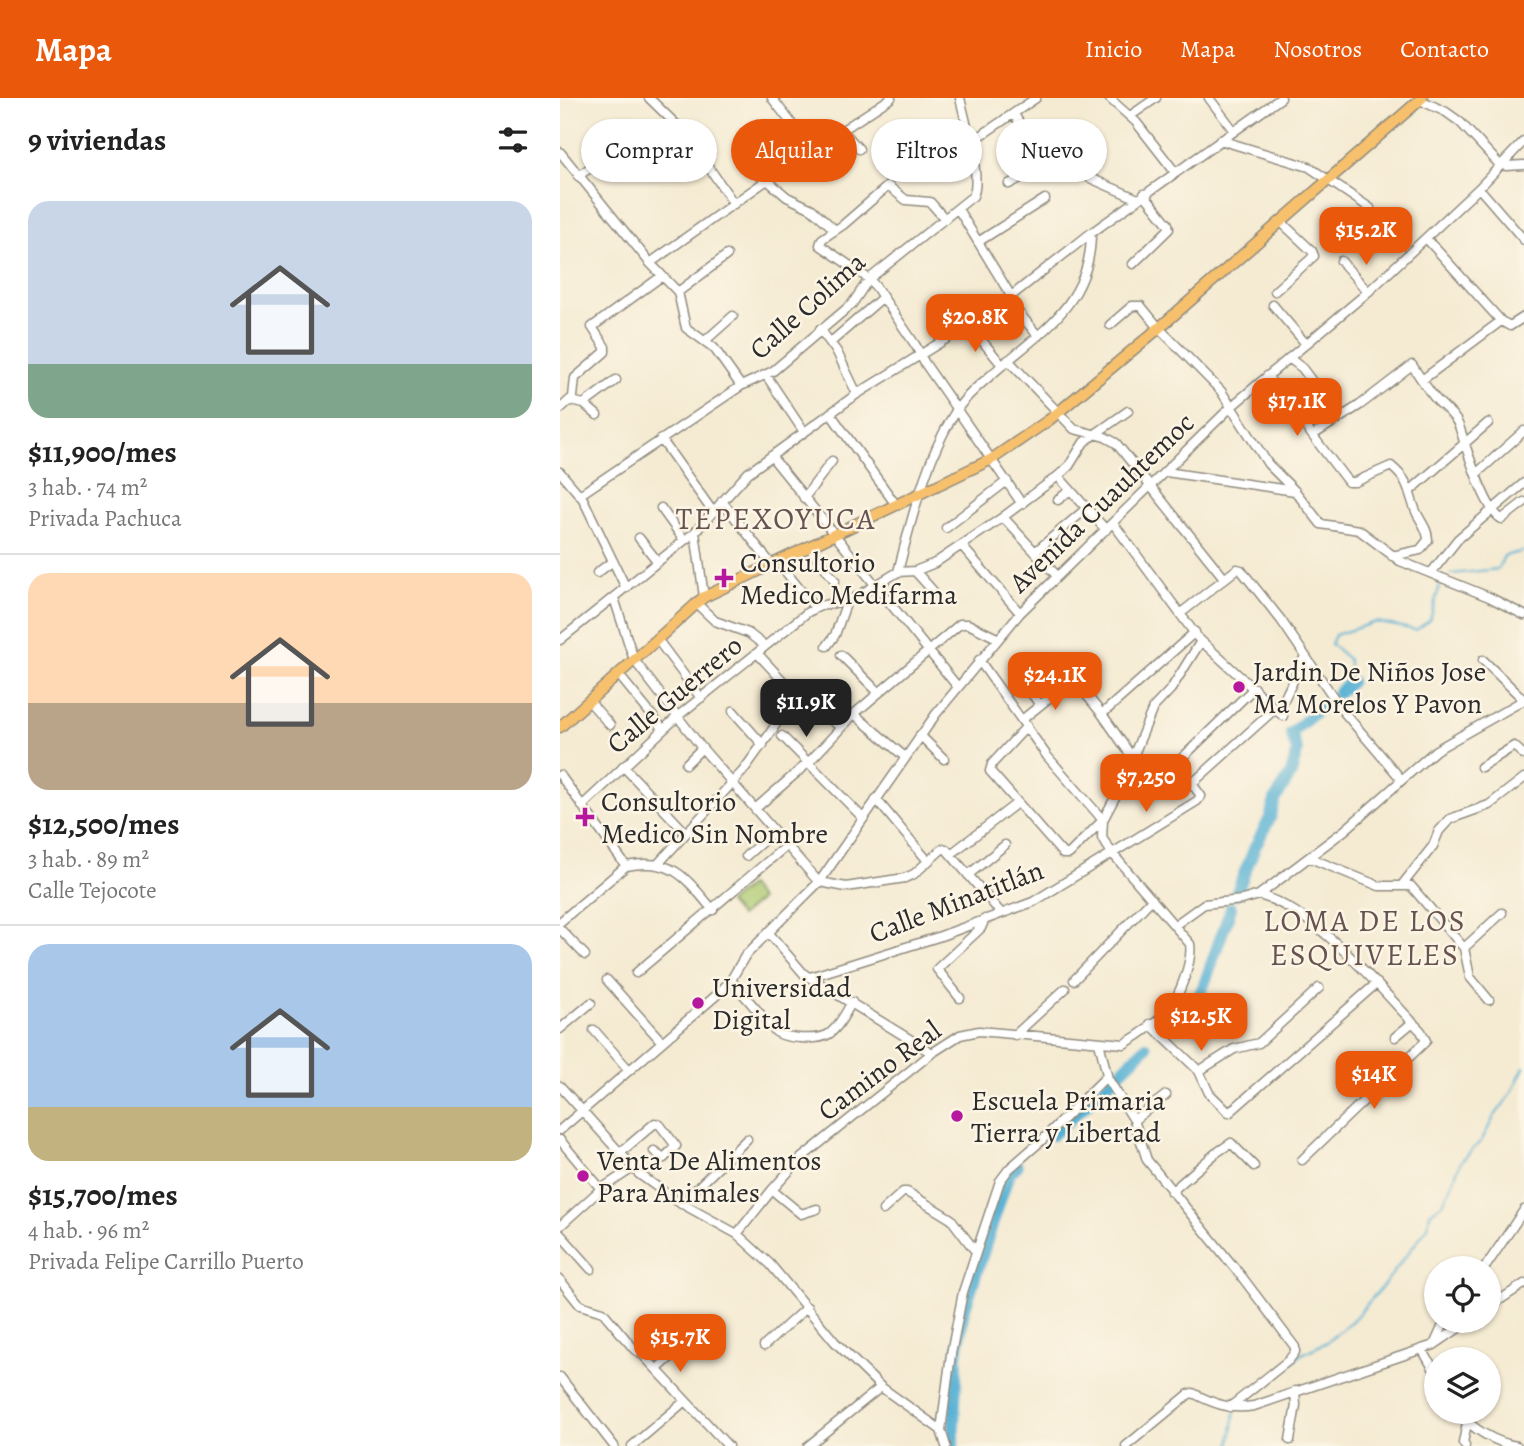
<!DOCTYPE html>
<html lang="es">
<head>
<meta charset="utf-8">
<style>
  body { margin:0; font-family:Alegreya,serif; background:#f6f6f6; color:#222; height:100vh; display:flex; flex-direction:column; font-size:26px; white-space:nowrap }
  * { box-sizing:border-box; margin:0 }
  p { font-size:23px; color:#767676 }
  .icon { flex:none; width:38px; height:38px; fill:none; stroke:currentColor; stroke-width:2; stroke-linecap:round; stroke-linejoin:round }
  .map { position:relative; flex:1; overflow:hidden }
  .drawer { display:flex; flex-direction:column; background:#fff; width:560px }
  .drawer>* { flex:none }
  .hud { position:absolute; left:21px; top:21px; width:665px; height:63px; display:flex; gap:14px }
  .fabs { position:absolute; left:864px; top:1158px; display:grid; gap:14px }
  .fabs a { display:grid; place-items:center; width:77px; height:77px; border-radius:50%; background:#fff; box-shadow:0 2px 5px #0004; font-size:35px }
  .price { position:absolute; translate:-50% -60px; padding:0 16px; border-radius:14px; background:#ea580c; color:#fff; font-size:23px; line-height:46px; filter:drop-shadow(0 2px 4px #0008) }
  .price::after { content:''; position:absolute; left:50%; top:42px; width:21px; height:16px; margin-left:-10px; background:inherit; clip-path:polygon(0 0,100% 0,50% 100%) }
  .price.on { background:#222; color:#fff }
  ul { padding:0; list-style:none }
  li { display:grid; align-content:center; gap:14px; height:371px; padding:0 28px }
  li+li { border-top:2px solid #e0e0e0 }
  li span { display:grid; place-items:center; height:217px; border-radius:21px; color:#555 }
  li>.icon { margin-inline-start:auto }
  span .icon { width:126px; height:126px; fill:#fffc; stroke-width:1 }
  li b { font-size:30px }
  h2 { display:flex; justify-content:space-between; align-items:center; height:84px; padding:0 28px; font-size:30px }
  .tag { padding:0 24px; border-radius:32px; background:#fff; box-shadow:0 2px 5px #0004; font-size:24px; line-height:63px }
  .tag.on { background:#ea580c; color:#fff }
  header { display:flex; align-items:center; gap:42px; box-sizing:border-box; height:98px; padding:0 35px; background:#ea580c; color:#fff }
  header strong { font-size:33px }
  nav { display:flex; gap:38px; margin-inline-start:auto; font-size:24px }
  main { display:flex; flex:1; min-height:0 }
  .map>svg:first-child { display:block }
  .green { fill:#acca71; stroke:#6c7a4e; stroke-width:2 }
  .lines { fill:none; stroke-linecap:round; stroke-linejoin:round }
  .stream { stroke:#57b1d4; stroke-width:2 }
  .river { stroke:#57b1d4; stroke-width:12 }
  .minor-casing { stroke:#908b7f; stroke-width:11 }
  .major-casing { stroke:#908b7f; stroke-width:13 }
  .minor { stroke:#fff; stroke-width:8 }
  .major { stroke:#f7c06c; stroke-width:10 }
  .poi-dot { fill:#b5179e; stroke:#fcf5e5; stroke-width:2.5 }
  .labels { text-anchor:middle; stroke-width:5; stroke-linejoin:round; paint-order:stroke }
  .street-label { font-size:28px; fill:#2b2b2b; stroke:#fcf5e5 }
  .poi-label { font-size:28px; fill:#2b2b2b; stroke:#fcf5e5; text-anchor:start }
  .neighbourhood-label { font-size:30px; letter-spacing:2px; fill:#67534f; stroke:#fcf5e5 }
</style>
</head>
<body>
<header>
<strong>Mapa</strong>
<nav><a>Inicio</a><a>Mapa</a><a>Nosotros</a><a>Contacto</a></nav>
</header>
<main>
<section class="drawer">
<h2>9 viviendas<svg class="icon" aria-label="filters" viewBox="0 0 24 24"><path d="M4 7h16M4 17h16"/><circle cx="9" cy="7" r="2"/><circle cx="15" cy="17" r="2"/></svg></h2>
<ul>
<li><span style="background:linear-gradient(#c9d6e8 75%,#7fa58c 0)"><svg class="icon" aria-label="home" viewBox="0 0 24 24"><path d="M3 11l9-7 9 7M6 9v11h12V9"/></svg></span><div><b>$11,900/mes</b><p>3 hab. · 74 m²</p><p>Privada Pachuca</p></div></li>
<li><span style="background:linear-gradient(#ffd9b3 60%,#b9a48a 0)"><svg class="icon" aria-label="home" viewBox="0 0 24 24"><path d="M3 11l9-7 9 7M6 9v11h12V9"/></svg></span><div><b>$12,500/mes</b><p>3 hab. · 89 m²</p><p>Calle Tejocote</p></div></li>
<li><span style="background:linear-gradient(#a9c7e8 75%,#c2b280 0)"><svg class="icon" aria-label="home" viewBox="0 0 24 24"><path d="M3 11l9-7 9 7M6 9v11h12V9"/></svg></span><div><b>$15,700/mes</b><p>4 hab. · 96 m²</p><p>Privada Felipe Carrillo Puerto</p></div></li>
</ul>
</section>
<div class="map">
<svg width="964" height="1348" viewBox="0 0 964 1348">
  <rect width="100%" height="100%" fill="#fcf5e5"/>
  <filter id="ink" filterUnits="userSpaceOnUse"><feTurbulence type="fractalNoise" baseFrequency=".0143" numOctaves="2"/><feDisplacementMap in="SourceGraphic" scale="14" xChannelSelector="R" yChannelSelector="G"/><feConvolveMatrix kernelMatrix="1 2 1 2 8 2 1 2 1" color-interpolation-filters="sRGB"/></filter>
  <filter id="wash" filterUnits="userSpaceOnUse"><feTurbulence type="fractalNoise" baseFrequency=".00686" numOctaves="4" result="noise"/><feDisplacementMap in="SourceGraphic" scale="28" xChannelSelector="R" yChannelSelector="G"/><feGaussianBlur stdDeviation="1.57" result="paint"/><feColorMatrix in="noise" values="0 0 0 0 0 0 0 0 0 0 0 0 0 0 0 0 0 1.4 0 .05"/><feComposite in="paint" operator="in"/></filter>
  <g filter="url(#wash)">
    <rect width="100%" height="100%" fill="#f5ebd3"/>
    <path class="green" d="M 189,788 L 200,802 L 180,819 L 168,805 Z"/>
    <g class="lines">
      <path class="stream" d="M 891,476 L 938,471 L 944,458 L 964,453
        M 791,583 L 788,561 L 771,546 L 775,537 L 816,524 L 856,532 L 870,522 L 880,486
        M 695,1296 L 742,1256 L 767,1244 L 794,1221 L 823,1188 L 868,1129 L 870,1115 L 883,1105 L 891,1089 L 901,1063 L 922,1042 L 934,1019 L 951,996 L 964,969
        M 670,1348 L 675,1314"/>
      <path class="river" d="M 778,595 L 791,583
        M 676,796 L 695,749 L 710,720 L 715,702 L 731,676 L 737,653 L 731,635 L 769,603
        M 603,931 L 634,908 L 644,887 L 671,810
        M 492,1037 L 541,993 L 586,949
        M 393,1348 L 397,1258 L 403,1216 L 449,1075 L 457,1068"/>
    </g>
  </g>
  <g filter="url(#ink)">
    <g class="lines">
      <g class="minor-casing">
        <path id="minor" d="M 89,0 L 126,36 L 174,106
          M 212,0 L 252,52
          M 549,0 L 576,24 L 615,74
          M 649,0 L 674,33
          M 860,2 L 886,14 L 900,24 L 939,66 L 946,68 L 964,67
          M 570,18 L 596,0
          M 282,32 L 299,51
          M 660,42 L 749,69 L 810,110
          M 410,45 L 476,0
          M 0,54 L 90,165 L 118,194 L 126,230 L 154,250 L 181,288
          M 515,66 L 530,80 L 578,101
          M 18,78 L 61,49
          M 207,82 L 227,99 L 252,111 L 275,132
          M 449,86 C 455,83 464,79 468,73 C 480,57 462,29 454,16
          M 919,90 L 964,142
          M 398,111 L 451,198
          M 385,121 L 370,104 L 346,102 L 328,88 L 283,127 L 262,141 L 260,147 L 309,181 L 316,189 L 356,248 L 364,264 L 462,406
          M 866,140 L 941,223
          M 418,144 L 485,101
          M 781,163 L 808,194
          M 90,165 L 207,82 L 331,0
          M 573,166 L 609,131 L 608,126 L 584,96
          M 715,193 L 754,158 L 752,153 L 720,123
          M 118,194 L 167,157
          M 713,207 L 746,246
          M 460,216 L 478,238
          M 550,227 L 572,208 L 581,208 L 599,230 L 661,293 L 708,366 L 735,393 L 761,426 L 799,432 L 840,463 L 929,499 L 964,517
          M 410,228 L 442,267
          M 260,231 L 277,254 L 297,296
          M 145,243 L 173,218
          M 271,244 L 323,199
          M 729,260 L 742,270 L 766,302
          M 448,262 L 514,331 L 545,339 L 556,345 L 664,480
          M 206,277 L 244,334
          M 707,278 L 788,384 L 795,384 L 831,368 C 850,384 847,390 855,411 C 859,422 868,430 868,442 L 860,452 L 832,458
          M 862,282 L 941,223 L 950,228 L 964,219
          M 11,303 L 24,306 L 37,317
          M 24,306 L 56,282
          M 0,311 L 13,299 L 15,280 L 45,254 L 45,249 L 32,229 L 102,178
          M 270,315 L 336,407
          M 753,337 L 800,307 L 852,267 C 859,278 866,289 874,299 C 882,309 895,316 899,328 C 906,348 925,414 942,421 L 964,404
          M 101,341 L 153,414
          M 211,358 L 397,588
          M 0,374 L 23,401 L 66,490
          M 606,374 L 735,393
          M 916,376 L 964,333
          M 498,378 L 546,432
          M 851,392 L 928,325
          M 21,396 L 181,288 L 213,273 L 292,206 L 309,181 L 413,98 C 422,79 405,22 400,0
          M 244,400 L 272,363
          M 498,402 L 510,392
          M 162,403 L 211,466
          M 101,410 L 124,442
          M 443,419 L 497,478
          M 553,425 L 638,540 L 723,618
          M 386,430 L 447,383
          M 135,434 L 144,499
          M 79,440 L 98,464
          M 249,448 L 275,483
          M 402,448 L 460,515
          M 475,454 L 527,410
          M 217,463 L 255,510
          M 355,473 L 373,493
          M 338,474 C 351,422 367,358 396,313 C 405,299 418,288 430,278 C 477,236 531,208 531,135
          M 37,475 L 53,463
          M 871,475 L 898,441 L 964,385
          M 54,500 L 74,562 L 142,650 L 256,781 L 265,785 L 286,789 L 345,780 L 354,776 L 382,751 L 386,751 L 441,815
          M 136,505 L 155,523 L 188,535 L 205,548
          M 621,515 L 677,471 L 681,472 L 721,522 L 782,612 L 842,682
          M 97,541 L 141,600
          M 0,542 L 135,434 L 188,375 L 297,296 L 436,210 L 531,135 L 721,0
          M 267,548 L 275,537 L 287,503
          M 197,555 L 222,582 L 280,629
          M 281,557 L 319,595
          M 923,562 L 964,602
          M 455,573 L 480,607
          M 58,576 L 103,631
          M 29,603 L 50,627
          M 173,613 L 203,647
          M 718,614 L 745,558
          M 294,616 L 345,659
          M 542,616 L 635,534
          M 463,621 L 509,584 L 515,583 L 542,616 L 572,659
          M 467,628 L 432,666 L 430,673 L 503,756 L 509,756 L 543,722 L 561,688 L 593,610 L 611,591 L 641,543
          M 360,637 L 384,661
          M 222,638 L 303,720
          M 126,666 L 142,650
          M 63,668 L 126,735
          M 921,669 L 954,648 L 964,657
          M 0,677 L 66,768
          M 631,682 L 636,682 L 715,611
          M 316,701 L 368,763
          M 22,708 L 118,618 L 248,514 L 260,508 L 293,501 L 338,474 L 355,473 L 375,465 L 443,419 L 498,378 L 509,368 L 524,344 L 568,313
          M 195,711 L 249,664 L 294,616 L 400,526 L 408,526 L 437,540
          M 391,756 L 457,705
          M 186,758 L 213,734
          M 750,760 L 819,788 L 851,788 L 904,850 L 910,879 L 929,902
          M 97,767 L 183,673 L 209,637 L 236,594
          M 66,768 C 113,759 125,779 153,812
          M 408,777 L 445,747
          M 842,787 L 873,748 L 879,733 L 890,721 L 929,707 L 964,680
          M 699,797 C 759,814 818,889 861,933 L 866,943 L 742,1062
          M 0,824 L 66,768
          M 615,827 L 644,806 L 682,802 L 699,797 L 785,732 L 876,652 L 964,602
          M 0,831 L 25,857
          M 208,834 L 244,876 L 372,955
          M 904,850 L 942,815
          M 76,875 L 226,748
          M 250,879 L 378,839 L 473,804 L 637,703 L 641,698 L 617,665 L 694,590
          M 47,882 L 102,944
          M 171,882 L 215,933 C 224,941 258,943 269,936 C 279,929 286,914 292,904
          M 514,882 L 592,801
          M 400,900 L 377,871 L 421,830 L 425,821
          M 590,926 L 639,973 L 649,995 L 669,1015 L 817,885
          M 0,931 L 31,905
          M 34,932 L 69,972
          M 455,937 L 505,891
          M 835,939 L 853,924
          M 539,944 L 548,981 L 574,1022 L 587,1062 L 682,1179 L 735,1249 L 735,1254 L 729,1262 L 670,1309
          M 639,973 L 674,951 L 699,945 L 759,890
          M 0,988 L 79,1076 L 115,1102 L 177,1136 L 210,1166 L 275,1244 L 321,1289 L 381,1332 L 386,1348
          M 574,1022 L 606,997
          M 0,1032 L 159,895 L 171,882 L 185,858 L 260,783 L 376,616 L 460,515 L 672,308 L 808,194 L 919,90 L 964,43
          M 0,1042 L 41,1091
          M 60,1055 L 95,1025 L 100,1027 L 116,1048 L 104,1060 L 94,1053
          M 212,1092 L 241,1116 L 257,1111
          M 611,1094 L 656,1055 L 671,1045 L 694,1068
          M 121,1106 L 187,1041
          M 323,1112 L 343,1094 L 347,1094 L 391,1121 L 416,1154
          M 0,1128 L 41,1091 L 73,1070
          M 0,1136 L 31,1171
          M 177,1136 L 212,1092 L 240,1061 L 372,955 L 400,937 L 419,933 L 564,946 C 578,938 597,925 608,912 C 619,900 633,862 630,846 L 552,755 L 542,740 L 543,722 L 487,658 L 419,562
          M 924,1171 L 964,1112
          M 0,1182 L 20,1207 L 43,1214 L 74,1251 L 82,1256 L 168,1348
          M 929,1209 L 964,1186
          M 874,1247 L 885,1223
          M 204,1248 L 247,1209
          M 862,1251 L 877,1277
          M 97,1271 L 129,1243
          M 0,1279 L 54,1348
          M 898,1314 C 912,1331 936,1345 957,1348
          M 381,1332 L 391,1256 L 403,1194 L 440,1083 L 449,1071 L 481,1043 L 547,978
          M 730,1342 L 736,1307 L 735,1293
          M 72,1348 L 125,1303
          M 248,1348 L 321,1289
          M 566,1348 L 629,1296 L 633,1295 C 654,1306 670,1312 694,1308 L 874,1247 L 909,1223
          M 905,1348 L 903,1345 L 907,1325"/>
      </g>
      <g class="major-casing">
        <path id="major" d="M 0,629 L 144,499 L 432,361 L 489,322 L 599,230 L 862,0"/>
      </g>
      <use href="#minor" class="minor"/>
      <use href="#major" class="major"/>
    </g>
  </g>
  <g class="poi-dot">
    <path d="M160.5 469.5h7v7h7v7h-7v7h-7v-7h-7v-7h7z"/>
    <circle cx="679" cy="589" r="7"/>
    <path d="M21.5 708.5h7v7h7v7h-7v7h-7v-7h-7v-7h7z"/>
    <circle cx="138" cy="905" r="7"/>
    <circle cx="397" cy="1018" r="7"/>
    <circle cx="23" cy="1078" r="7"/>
  </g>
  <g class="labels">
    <g class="street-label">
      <text transform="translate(247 207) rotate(-42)" y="10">Calle Colima</text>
      <text transform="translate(541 404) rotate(-44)" y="10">Avenida Cuauhtemoc</text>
      <text transform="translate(114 596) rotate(-40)" y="10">Calle Guerrero</text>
      <text transform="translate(396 803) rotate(-21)" y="10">Calle Minatitlán</text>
      <text transform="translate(319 972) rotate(-37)" y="10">Camino Real</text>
    </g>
    <g class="poi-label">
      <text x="180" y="474">Consultorio<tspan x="180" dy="32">Medico Medifarma</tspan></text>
      <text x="693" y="583">Jardin De Niños Jose<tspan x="693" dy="32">Ma Morelos Y Pavon</tspan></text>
      <text x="41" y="713">Consultorio<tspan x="41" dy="32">Medico Sin Nombre</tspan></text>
      <text x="152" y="899">Universidad<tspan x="152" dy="32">Digital</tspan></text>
      <text x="411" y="1012">Escuela Primaria<tspan x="411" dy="32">Tierra y Libertad</tspan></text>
      <text x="37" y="1072">Venta De Alimentos<tspan x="37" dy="32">Para Animales</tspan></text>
    </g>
    <g class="neighbourhood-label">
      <text x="216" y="431">TEPEXOYUCA</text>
      <text x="805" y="833">LOMA DE LOS<tspan x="805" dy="34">ESQUIVELES</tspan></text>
    </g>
  </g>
</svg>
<div class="fabs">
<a><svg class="icon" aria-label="locate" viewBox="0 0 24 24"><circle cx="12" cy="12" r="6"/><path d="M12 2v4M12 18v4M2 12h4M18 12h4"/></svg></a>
<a><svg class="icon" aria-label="layers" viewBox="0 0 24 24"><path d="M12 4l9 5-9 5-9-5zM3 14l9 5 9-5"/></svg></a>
</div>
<b class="price" style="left:806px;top:169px">$15.2K</b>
<b class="price" style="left:415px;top:256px">$20.8K</b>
<b class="price" style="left:737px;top:340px">$17.1K</b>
<b class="price" style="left:495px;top:614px">$24.1K</b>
<b class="price on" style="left:246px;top:641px">$11.9K</b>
<b class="price" style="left:586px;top:716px">$7,250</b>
<b class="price" style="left:641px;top:955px">$12.5K</b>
<b class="price" style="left:814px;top:1013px">$14K</b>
<b class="price" style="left:120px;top:1276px">$15.7K</b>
<div class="hud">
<a class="tag">Comprar</a>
<a class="tag on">Alquilar</a>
<a class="tag">Filtros</a>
<a class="tag">Nuevo</a>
</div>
</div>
</main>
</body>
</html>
